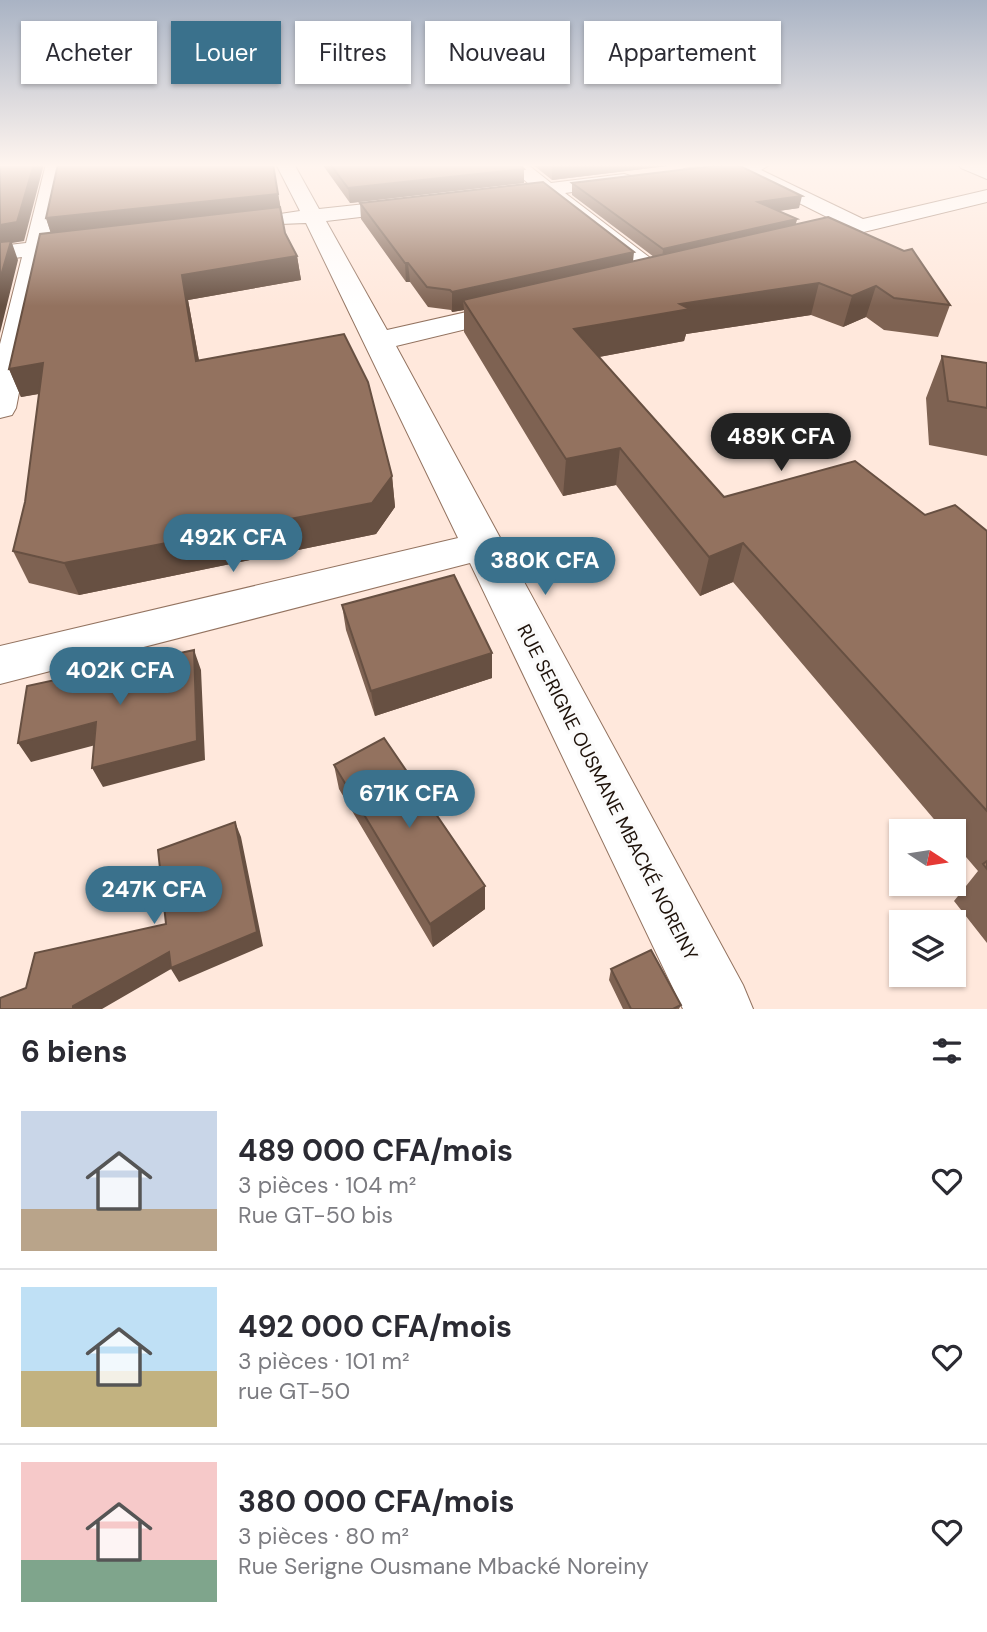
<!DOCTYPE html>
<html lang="fr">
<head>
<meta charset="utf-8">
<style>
  body { margin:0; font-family:"DM Sans",sans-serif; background:#f2f2f3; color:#2b2b33; height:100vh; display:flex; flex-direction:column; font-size:26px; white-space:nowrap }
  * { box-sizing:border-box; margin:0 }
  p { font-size:23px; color:#7c7c81 }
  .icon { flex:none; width:38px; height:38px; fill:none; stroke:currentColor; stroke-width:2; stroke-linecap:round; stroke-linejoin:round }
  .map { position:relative; height:1009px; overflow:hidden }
  .panel { display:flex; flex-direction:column; background:#fff; flex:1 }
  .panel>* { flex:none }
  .hud { position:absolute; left:21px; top:21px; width:945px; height:63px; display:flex; gap:14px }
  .needle { width:46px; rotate:102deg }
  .tools { position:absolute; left:889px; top:819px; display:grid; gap:14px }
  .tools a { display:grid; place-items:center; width:77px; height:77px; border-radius:0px; background:#fff; box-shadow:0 2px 5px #0004; font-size:35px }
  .price { position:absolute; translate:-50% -60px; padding:0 16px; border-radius:24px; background:#3a718c; color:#fff; font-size:23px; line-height:46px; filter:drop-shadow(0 2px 4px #0008) }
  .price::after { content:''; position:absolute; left:50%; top:42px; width:21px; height:16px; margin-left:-10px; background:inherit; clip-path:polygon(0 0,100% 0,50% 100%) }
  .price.current { background:#222; color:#fff }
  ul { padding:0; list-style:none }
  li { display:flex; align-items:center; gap:21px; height:175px; padding:0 21px }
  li+li { border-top:2px solid #e1e1e2 }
  li span { display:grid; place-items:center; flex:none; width:196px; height:140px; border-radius:0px; color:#555 }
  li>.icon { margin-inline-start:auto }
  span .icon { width:84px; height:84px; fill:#fffc; stroke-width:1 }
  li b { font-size:30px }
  h2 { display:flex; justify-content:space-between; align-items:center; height:84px; padding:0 21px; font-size:30px }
  .pill { padding:0 24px; border-radius:0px; background:#fff; box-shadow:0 2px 5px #0004; font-size:24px; line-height:63px }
  .pill.current { background:#3a718c; color:#fff }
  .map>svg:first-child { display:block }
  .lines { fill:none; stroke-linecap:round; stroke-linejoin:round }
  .minor-casing { stroke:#937360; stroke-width:2 }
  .minor { fill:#fff; fill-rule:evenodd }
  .wall { fill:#7e6252 }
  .shaded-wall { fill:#675042 }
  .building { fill:#93725f; stroke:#675042; stroke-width:2 }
  .labels { text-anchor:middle; stroke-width:7; stroke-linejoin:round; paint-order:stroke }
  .street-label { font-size:19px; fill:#1e120a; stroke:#fbfbfb }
</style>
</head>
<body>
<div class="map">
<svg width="987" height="1009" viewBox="0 0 987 1009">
  <rect width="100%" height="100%" fill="#ffe8dc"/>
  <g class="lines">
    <g class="minor-casing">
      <path id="minor" d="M 46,164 L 64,164 L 49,240 L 89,235 L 97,237 L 100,242 L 97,247 L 46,254 L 16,408 L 12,415 L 0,418 L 0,344 L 22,257 L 0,260 L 0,246 L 26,243 Z
        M 276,164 L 294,164 L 319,209 L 412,199 L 419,201 L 422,205 L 419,209 L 412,211 L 326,221 L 387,330 L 515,301 L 524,303 L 528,309 L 524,315 L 396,346 L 743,985 L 753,1009 L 683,1009 L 470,563 L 0,684 L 0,646 L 458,538 L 306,223 L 280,224 L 277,219 L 280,214 L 300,211 Z
        M 506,164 L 527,164 L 551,183 L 624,174 L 631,176 L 634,180 L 631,184 L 565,193 L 666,270 L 669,275 L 666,280 L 657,282 L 648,280 L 543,196 L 500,201 L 493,199 L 490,195 L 493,191 L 530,185 Z
        M 714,164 L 771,164 L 761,170 L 863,219 L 987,190 L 987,202 L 802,247 L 794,245 L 791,240 L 794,235 L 841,224 L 749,178 L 747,174 L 749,171 L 691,179 L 682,173 L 684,169 Z
        M 958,164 L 987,166 L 987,179 L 961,168 Z"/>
    </g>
    <use href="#minor" class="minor"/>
  </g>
  <path class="wall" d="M 273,164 L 285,233 L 297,256 L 301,280 L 188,300 L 199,360 L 392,476 L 395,507 L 376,534 L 79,595 L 29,583 L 13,551 L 25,502 L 39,394 L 21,397 L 9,369 L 51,233 L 46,218 Z
    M 322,164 L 519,164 L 524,169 L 524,183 L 350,203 Z
    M 532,164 L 684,164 L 552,180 Z
    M 572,183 L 799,208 L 779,211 L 797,219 L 795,225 L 950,305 L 938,337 L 884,330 L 866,317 L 843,327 L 811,315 L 686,334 L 684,341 L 599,357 L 724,497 L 925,515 L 987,531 L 987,943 L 954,901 L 978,871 L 954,843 L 954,831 L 944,831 L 733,582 L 700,596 L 616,485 L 563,496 L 464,332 L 464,310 L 452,312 L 451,310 L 428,307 L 410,282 L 406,282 L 361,219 L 360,203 L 633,262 L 654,257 L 572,195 Z
    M 942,356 L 987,363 L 987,456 L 929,445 L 926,398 Z
    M 342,605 L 492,678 L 375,716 L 346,630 Z
    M 334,765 L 485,886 L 485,909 L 433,947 L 339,789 Z
    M 611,969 L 681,1005 L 679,1009 L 623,1009 L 609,980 Z"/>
  <path class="shaded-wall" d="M 34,164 L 44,164 L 24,241 L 12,243 L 18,260 L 0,333 L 0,225 Z
    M 569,164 L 684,164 L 552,180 L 552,166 Z
    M 524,169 L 524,183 L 350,203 L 348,188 Z
    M 278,194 L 281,211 L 52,237 L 46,218 Z
    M 802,196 L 799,208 L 756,214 L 758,202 Z
    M 797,219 L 794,232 L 662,263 L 663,249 Z
    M 634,252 L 632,271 L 463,300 L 464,310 L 452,312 L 452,292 Z
    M 297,256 L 301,280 L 188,300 L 204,389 L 196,361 L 182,275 Z
    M 405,263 L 408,263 L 410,282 L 406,282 Z
    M 819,283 L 811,315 L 686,334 L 684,341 L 572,362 L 574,329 L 680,304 Z
    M 876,286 L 866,317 L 843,327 L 852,296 Z
    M 43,363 L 54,391 L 21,397 L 9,369 Z
    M 620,448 L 616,485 L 563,496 L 566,459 Z
    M 392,476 L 395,507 L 376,534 L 79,595 L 64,563 Z
    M 743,543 L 733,582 L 700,596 L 709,557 Z
    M 194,650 L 201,670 L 205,760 L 103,787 L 92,768 Z
    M 492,653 L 492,678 L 375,716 L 371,691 Z
    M 96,722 L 107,742 L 31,762 L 18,743 Z
    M 235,822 L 241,837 L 263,946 L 179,982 L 171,969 L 102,1009 L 73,1009 L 73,1006 L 169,952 Z
    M 485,886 L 485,909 L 433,947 L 430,924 Z"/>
  <path class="building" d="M 0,164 L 34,164 L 17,222 L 0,225 Z
    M 58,164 L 273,164 L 278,194 L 46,218 Z
    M 330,164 L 519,164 L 524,169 L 348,188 Z
    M 550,164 L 569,164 L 552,166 Z
    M 730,164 L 736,164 L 802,196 L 758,202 L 797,219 L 663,249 L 572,183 Z
    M 543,182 L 634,252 L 452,292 L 450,290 L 427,287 L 408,263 L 405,263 L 360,203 Z
    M 280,207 L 285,233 L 297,256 L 182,275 L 196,361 L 344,334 L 368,382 L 392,476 L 372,503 L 64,563 L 13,551 L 25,502 L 43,363 L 9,369 L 40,234 Z
    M 828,217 L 904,251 L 912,249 L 950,305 L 894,298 L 876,286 L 852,296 L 819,283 L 680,304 L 690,309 L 574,329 L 724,497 L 855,461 L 925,515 L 955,505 L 987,531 L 987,811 L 743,543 L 709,557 L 620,448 L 566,459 L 463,300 Z
    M 11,241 L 0,279 L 0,242 Z
    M 942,356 L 987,363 L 987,408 L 948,401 Z
    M 454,575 L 492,653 L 371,691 L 342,605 Z
    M 194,650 L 197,741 L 92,768 L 96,722 L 18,743 L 27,686 Z
    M 384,738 L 485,886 L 430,924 L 334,765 Z
    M 235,822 L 257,932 L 171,968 L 169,952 L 73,1006 L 73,1009 L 0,1009 L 0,998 L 26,988 L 35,953 L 166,924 L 158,850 Z
    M 987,861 L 987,869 L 983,864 Z
    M 651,950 L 681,1005 L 673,1009 L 631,1009 L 611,969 Z"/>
  <linearGradient id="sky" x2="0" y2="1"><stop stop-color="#a9b3c4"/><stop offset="0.54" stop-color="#fff5ef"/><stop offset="1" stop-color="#fff5ef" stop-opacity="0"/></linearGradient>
  <rect width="987" height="306" fill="url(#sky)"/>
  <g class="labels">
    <g class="street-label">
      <text transform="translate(608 792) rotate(63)" y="7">RUE SERIGNE OUSMANE MBACKÉ NOREINY</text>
    </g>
  </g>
</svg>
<div class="tools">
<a><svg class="needle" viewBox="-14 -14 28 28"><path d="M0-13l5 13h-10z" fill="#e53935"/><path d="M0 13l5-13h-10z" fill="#7c7c81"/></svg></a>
<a><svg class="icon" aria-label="layers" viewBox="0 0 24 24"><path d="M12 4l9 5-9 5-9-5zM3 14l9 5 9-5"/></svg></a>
</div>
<b class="price current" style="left:781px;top:473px">489K CFA</b>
<b class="price" style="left:233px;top:574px">492K CFA</b>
<b class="price" style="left:545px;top:597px">380K CFA</b>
<b class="price" style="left:120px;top:707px">402K CFA</b>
<b class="price" style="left:409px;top:830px">671K CFA</b>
<b class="price" style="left:154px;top:926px">247K CFA</b>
<div class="hud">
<a class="pill">Acheter</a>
<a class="pill current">Louer</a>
<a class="pill">Filtres</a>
<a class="pill">Nouveau</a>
<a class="pill">Appartement</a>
</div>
</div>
<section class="panel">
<h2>6 biens<svg class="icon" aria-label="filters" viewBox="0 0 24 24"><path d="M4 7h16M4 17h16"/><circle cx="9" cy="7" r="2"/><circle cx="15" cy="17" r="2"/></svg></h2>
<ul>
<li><span style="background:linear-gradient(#c9d6e8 70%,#b9a48a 0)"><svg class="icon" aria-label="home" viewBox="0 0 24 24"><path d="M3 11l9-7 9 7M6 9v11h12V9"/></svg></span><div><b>489 000 CFA/mois</b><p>3 pièces · 104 m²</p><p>Rue GT-50 bis</p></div><svg class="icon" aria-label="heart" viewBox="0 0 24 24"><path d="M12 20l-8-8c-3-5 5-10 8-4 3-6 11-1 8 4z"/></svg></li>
<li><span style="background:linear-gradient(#bfe0f5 60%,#c2b280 0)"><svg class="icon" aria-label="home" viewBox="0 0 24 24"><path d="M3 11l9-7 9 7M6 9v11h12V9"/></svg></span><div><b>492 000 CFA/mois</b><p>3 pièces · 101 m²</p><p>rue GT-50</p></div><svg class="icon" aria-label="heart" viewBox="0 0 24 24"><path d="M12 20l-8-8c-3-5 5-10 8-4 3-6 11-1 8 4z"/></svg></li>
<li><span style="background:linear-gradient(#f6c9c9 70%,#7fa58c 0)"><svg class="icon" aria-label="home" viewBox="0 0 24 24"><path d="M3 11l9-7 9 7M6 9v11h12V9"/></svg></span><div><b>380 000 CFA/mois</b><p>3 pièces · 80 m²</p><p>Rue Serigne Ousmane Mbacké Noreiny</p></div><svg class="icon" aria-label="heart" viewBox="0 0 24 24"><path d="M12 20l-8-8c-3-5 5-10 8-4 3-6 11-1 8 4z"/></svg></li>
</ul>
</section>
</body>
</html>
